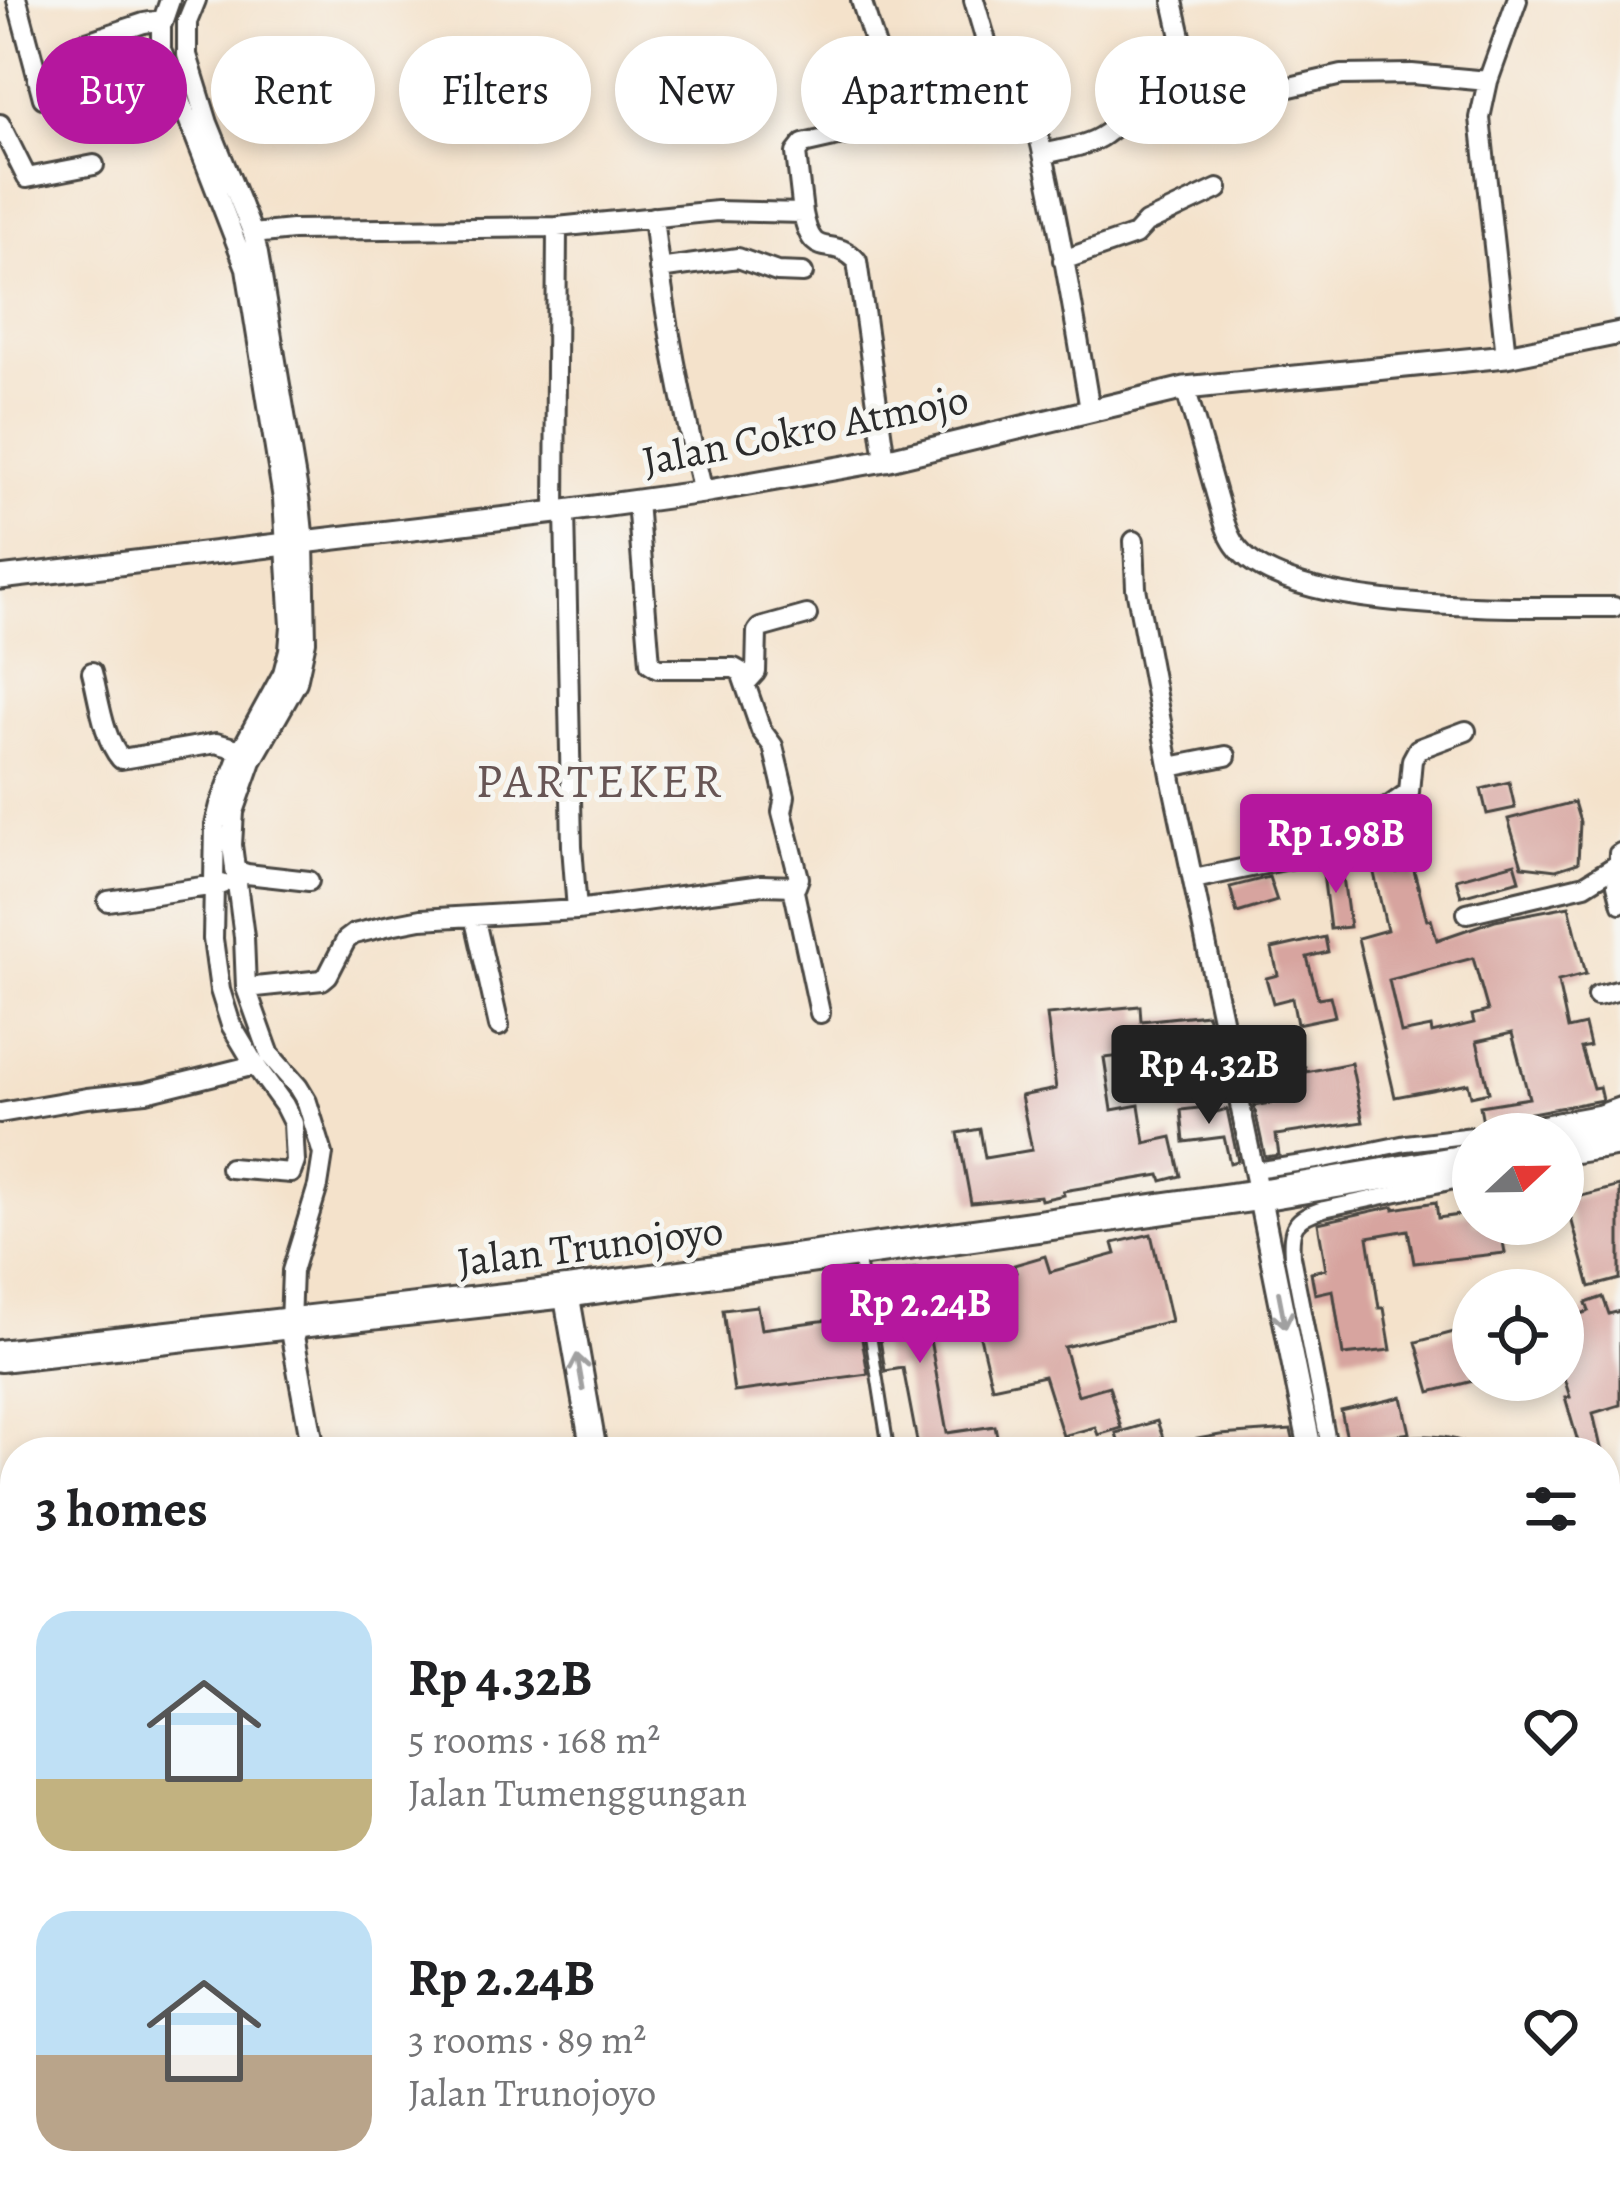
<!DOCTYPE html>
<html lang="en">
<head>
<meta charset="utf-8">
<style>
  body { margin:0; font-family:Alegreya,serif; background:#f6f6f6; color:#202124; height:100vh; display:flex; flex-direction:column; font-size:45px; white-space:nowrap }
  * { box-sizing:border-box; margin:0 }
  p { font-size:39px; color:#757577 }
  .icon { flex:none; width:66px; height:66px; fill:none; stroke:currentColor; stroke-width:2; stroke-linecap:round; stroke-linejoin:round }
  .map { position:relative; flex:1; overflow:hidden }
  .side { position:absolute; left:0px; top:1437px; width:1620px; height:768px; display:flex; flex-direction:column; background:#fff; border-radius:48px 48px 0 0; box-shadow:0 6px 18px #0003 }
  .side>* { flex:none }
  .hud { position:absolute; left:36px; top:36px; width:1548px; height:108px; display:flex; gap:24px }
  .needle { width:78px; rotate:68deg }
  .buttons { position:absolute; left:1452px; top:1113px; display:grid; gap:24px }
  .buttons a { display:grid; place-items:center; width:132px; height:132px; border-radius:50%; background:#fff; box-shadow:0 6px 18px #0003; font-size:60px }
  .price { position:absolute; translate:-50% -102px; padding:0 27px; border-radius:12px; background:#b5179e; color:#fff; font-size:39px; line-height:78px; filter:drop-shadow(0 3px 6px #0008) }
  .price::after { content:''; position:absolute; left:50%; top:72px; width:36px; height:27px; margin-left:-18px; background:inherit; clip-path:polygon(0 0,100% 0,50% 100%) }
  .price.current { background:#222; color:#fff }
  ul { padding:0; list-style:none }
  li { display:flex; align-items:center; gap:36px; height:300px; padding:0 36px }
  li span { display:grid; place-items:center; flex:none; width:336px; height:240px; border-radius:36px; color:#555 }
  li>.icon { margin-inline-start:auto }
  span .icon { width:144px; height:144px; fill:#fffc; stroke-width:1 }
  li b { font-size:51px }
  h2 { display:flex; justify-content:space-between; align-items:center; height:144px; padding:0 36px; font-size:51px }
  .pill { padding:0 42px; border-radius:54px; background:#fff; box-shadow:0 6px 18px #0003; font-size:42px; line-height:108px }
  .pill.current { background:#b5179e; color:#fff }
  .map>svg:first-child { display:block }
  .building { fill:#d7a49f; fill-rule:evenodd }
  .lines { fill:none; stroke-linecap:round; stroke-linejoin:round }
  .service-casing { stroke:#494643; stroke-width:15 }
  .pedestrian-casing { stroke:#494643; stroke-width:20 }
  .minor-casing { stroke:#494643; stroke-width:24 }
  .tertiary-casing { stroke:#494643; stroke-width:27 }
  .secondary-casing { stroke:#494643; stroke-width:30 }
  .trunk-casing { stroke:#494643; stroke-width:36 }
  .service { stroke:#fff; stroke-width:9 }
  .pedestrian { stroke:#fff; stroke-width:14 }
  .minor { stroke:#fff; stroke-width:18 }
  .tertiary { stroke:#fff; stroke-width:21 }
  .secondary { stroke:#fff; stroke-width:24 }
  .trunk { stroke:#fff; stroke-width:30 }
  .oneway { stroke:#a0a0a0 }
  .labels { text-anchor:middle; stroke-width:10; stroke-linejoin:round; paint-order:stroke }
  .street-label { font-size:42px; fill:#2b2b2b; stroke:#f6f6f2 }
  .quarter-label { font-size:48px; letter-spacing:3px; fill:#675554; stroke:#f6f6f2 }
</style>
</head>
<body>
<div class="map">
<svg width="1620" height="2205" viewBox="0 0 1620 2205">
  <rect width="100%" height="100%" fill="#f6f6f2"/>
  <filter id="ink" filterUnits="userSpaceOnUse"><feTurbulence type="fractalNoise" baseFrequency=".00833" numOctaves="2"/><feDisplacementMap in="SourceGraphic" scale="24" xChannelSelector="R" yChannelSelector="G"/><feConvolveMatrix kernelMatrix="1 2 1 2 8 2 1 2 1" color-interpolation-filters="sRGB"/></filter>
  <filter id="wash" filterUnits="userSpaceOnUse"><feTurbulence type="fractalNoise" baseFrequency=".004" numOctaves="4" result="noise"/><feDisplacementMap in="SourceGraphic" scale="48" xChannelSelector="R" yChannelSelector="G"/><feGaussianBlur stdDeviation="2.7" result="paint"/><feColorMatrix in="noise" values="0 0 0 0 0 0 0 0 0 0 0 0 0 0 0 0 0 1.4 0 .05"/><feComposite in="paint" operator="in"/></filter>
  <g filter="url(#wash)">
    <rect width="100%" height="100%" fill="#f4e2cb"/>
    <g id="blocks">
      <path class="building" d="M 1509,782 L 1515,808 L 1487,814 L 1481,789 Z
        M 1574,802 L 1580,822 L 1578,863 L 1556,870 L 1522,866 L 1508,819 Z
        M 1341,863 L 1350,927 L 1330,929 L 1322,866 Z
        M 1515,863 L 1520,880 L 1461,896 L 1456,879 Z
        M 1413,867 L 1427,920 L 1431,919 L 1437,940 L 1495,920 L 1569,906 L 1586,974 L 1558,981 L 1559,987 L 1568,1029 L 1585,1025 L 1590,1046 L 1581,1048 L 1593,1088 L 1599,1087 L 1602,1100 L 1483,1122 L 1480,1106 L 1529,1098 L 1512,1033 L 1477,1041 L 1489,1092 L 1471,1096 L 1468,1083 L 1395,1097 L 1358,938 L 1387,930 L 1374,873 L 1396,868 L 1397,872 ZM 1473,958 L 1488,1011 L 1472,1015 L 1474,1023 L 1432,1033 L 1431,1027 L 1401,1033 L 1389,980 Z
        M 1269,877 L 1277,901 L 1237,913 L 1230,887 Z
        M 1325,937 L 1328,952 L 1307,957 L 1318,998 L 1330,996 L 1335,1016 L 1297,1024 L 1292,998 L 1273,1003 L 1266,978 L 1278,975 L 1272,949 Z
        M 1140,1006 L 1141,1021 L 1207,1014 L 1214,1046 L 1104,1058 L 1112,1110 L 1139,1105 L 1145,1143 L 1172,1137 L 1181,1176 L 1162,1181 L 1160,1175 L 1063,1191 L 1064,1195 L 1041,1200 L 1040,1196 L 971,1203 L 958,1133 L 980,1129 L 985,1158 L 1032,1150 L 1021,1096 L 1056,1089 L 1047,1015 Z
        M 1351,1063 L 1363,1122 L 1276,1135 L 1279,1155 L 1265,1157 L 1254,1106 L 1275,1102 L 1269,1074 L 1305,1067 L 1306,1072 Z
        M 1216,1106 L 1216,1112 L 1227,1109 L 1238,1161 L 1230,1163 L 1224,1137 L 1184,1142 L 1181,1110 Z
        M 1620,1186 L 1620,1279 L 1590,1287 L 1566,1200 Z
        M 1436,1202 L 1438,1218 L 1473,1213 L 1473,1224 L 1500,1224 L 1505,1253 L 1414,1263 L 1408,1230 L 1368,1237 L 1379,1308 L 1384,1308 L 1391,1350 L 1343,1355 L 1333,1290 L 1315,1294 L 1311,1272 L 1326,1269 L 1318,1223 L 1394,1206 L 1394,1209 Z
        M 1151,1234 L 1171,1321 L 1064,1347 L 1078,1395 L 1109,1386 L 1121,1428 L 1098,1435 L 1095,1427 L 1063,1436 L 1044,1376 L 992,1387 L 978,1328 L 982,1327 L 976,1277 L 1016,1272 L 1014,1265 L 1045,1256 L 1050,1272 L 1116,1254 L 1113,1243 Z
        M 917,1268 L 947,1433 L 995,1426 L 1000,1452 L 919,1452 L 903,1368 L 885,1371 L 876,1314 L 883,1313 L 875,1276 Z
        M 1603,1297 L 1609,1314 L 1620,1311 L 1620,1405 L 1593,1413 L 1602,1452 L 1581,1452 L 1565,1398 L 1570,1397 L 1563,1375 L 1563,1320 L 1589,1311 L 1586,1303 Z
        M 757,1306 L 761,1329 L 858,1316 L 868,1374 L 734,1392 L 723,1310 Z
        M 1473,1327 L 1473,1381 L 1430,1392 L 1416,1342 Z
        M 1402,1397 L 1410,1433 L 1370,1439 L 1363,1442 L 1359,1452 L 1350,1452 L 1341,1411 Z
        M 1157,1421 L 1168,1452 L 1121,1452 L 1116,1433 Z
        M 1291,1430 L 1296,1452 L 1170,1452 L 1169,1444 L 1220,1435 Z
        M 1620,1477 L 1620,1534 L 1605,1539 L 1605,1483 Z"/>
    </g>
  </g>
  <g filter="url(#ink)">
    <use href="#blocks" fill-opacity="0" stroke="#494643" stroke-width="3"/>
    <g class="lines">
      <g class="service-casing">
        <path id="service" d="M 858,1257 L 889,1452"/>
      </g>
      <g class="pedestrian-casing">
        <path id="pedestrian" d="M 1620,851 L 1617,853 L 1615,885 L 1620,905
          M 1482,1134 L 1598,1113 L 1620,1105
          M 1563,1157 L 1620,1148
          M 1254,1170 L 1324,1160 L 1406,1143 L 1473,1135
          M 1330,1452 L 1292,1256 C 1290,1226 1294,1218 1324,1209 L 1473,1177
          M 1605,1776 L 1620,1774"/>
      </g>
      <g class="minor-casing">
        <path id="minor" d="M 17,0 L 43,98
          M 170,0 L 161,26 L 161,49 L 246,268 L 283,499 L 291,626 L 289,650 L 283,673 L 241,750 L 220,805 L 215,825 L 213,939 L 220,990 L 231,1025 L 255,1065 L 284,1105 L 293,1123 L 295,1162 L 291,1173 L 230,1168
          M 196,0 L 187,22 L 187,55 L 208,123 L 253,234 L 258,254 L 300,504 L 304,543 L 306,641 L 297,682 L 252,761 L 234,812 L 232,845 L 244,937 L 246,988 L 270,1055 L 298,1087 L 307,1102 L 323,1154 L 318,1186 L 292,1271 L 290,1323
          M 861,0 L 887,82 L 891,129
          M 974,0 L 996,75
          M 1173,1 L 1196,103
          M 84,43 L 144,23 L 162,20
          M 0,124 L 27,178 L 94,165
          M 1044,154 C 1063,149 1089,146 1105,134 C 1116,127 1117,120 1129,114 L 1264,93 L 1342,75 L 1412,74 L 1488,81
          M 803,213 C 813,265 831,233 857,261 L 885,460
          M 653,217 C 663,310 681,401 703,492
          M 253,234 L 292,230 L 557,227 L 717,211 L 803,213 L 796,153 L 803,144 L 856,132 L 929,125 L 936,118 L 940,97 L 947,92 C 961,87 1004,67 1017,77 C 1040,95 1082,364 1090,410
          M 1063,260 L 1135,235 L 1146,223 L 1218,189
          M 659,269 L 738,258 L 777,272 L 803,273
          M 1506,356 L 1480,118 L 1488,81 L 1517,0
          M 1185,388 C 1196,423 1206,459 1216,494 C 1221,510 1225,531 1235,545 C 1285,617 1531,606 1614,607
          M 565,511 L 572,846 L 577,910
          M 555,512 L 557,227
          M 1134,541 L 1136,588 L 1172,781 L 1259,1195
          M 92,672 C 99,699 103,738 121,759 L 216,743 L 241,750
          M 746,683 L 756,672 L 757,632 L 760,628 L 807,615
          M 1170,767 L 1226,756
          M 235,870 L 247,874 L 309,881
          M 1194,879 L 1317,853 L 1337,844 L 1409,792 L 1412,760 L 1418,749 L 1466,731
          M 793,887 L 820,1013
          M 108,901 L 222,884
          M 1467,913 L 1585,885 L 1620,863
          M 474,916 L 499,1026
          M 246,988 L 322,980 L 328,975 L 346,940 L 354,934 L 390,925 L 421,919 L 577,910 L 762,885 L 796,886 L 799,878 L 782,812 L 785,796 L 773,746 L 761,730 L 741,672 L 734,668 L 658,668 L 650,663 L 637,501
          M 1597,996 L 1620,990
          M 0,1113 L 87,1098 L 146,1092 L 255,1065
          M 1372,1452 C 1401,1447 1432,1442 1460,1452
          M 0,1572 L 15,1574
          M 1611,1583 L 1620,1617
          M 0,1739 L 15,1726
          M 1605,1790 L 1620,1788
          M 0,1984 L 15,1981
          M 516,2190 L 520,2205
          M 1084,2190 L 1084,2205
          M 194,2205 L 204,2190"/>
      </g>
      <g class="tertiary-casing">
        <path id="tertiary" d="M 0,578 L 565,511 L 703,492 L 885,460 L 1185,388 L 1506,356 L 1620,333
          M 1259,1195 L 1311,1452
          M 290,1323 L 314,1452
          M 1459,2190 L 1462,2205
          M 169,2205 L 179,2190"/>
      </g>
      <g class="secondary-casing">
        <path id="secondary" d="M 566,1292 L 594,1452
          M 732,2190 L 735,2205"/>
      </g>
      <g class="trunk-casing">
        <path id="trunk" d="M 1563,1139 L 1620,1127
          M 0,1356 L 566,1292 L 1259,1195 L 1473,1159"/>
      </g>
      <use href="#service" class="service"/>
      <use href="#pedestrian" class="pedestrian"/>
      <use href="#minor" class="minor"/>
      <use href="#tertiary" class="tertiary"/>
      <use href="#secondary" class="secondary"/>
      <use href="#trunk" class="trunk"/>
    </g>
    <defs><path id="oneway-shaft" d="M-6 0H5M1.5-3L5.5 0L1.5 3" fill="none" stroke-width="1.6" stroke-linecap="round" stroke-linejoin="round" transform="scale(3)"/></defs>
    <g class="oneway">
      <use href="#oneway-shaft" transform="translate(1282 1310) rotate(79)"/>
      <use href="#oneway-shaft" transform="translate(580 1372) rotate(-100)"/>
    </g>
  </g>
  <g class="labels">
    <g class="street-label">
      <text transform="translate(805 429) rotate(-11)" y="15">Jalan Cokro Atmojo</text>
      <text transform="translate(590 1245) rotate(-7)" y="15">Jalan Trunojoyo</text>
    </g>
    <g class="quarter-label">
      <text x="600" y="797">PARTEKER</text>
    </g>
  </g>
</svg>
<div class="buttons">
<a><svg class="needle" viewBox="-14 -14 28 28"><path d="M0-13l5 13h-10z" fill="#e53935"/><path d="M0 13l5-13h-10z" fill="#757577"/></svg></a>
<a><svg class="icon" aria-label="locate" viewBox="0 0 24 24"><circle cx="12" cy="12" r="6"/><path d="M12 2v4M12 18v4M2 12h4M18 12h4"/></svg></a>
</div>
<b class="price" style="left:1336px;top:896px">Rp 1.98B</b>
<b class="price current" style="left:1209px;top:1127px">Rp 4.32B</b>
<b class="price" style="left:920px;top:1366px">Rp 2.24B</b>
<div class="hud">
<a class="pill current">Buy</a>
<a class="pill">Rent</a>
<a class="pill">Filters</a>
<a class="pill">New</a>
<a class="pill">Apartment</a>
<a class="pill">House</a>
</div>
<section class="side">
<h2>3 homes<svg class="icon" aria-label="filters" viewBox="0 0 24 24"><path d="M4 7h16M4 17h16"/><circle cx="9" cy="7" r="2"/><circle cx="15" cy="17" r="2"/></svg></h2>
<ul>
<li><span style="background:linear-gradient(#bfe0f5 70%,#c2b280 0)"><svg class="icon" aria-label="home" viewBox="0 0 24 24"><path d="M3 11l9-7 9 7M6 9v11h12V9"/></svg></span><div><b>Rp 4.32B</b><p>5 rooms · 168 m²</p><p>Jalan Tumenggungan</p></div><svg class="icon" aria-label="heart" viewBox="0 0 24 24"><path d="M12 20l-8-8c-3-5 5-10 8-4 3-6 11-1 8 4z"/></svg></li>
<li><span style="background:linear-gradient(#bfe0f5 60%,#b9a48a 0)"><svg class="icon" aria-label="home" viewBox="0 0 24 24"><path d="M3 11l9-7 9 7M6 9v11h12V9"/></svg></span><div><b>Rp 2.24B</b><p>3 rooms · 89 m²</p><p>Jalan Trunojoyo</p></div><svg class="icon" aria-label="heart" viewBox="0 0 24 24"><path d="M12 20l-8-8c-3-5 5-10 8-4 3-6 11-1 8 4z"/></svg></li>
</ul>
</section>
</div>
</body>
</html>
